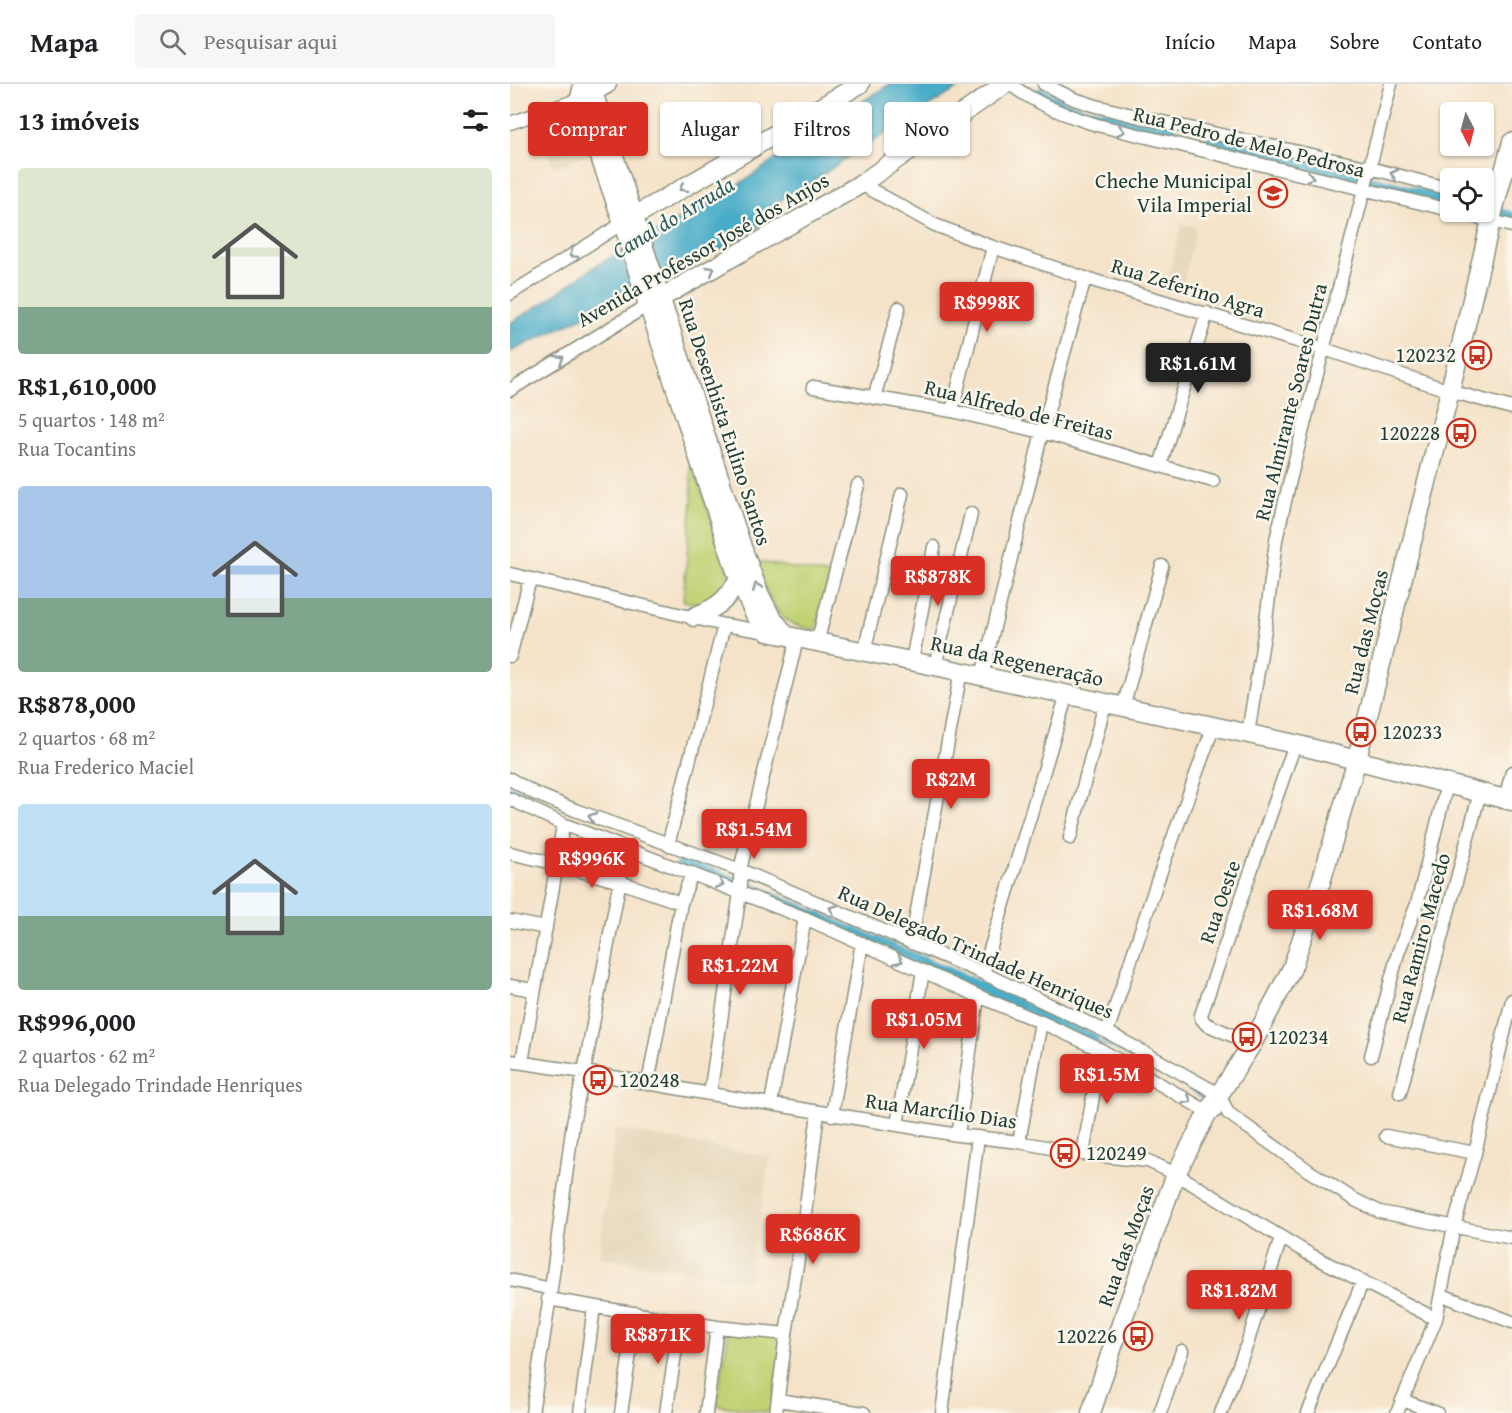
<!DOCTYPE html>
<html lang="pt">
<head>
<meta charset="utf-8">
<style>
  body { margin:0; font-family:"Gentium Book Plus",serif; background:#f6f6f6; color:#202124; height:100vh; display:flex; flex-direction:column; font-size:22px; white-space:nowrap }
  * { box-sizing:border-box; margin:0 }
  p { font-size:20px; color:#757577 }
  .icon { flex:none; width:33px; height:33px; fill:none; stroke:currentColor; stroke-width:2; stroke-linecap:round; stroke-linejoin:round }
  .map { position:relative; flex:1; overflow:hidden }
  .side { display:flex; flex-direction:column; background:#fff; width:510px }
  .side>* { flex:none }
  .banner { position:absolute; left:18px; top:18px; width:570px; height:54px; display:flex; gap:12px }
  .needle { width:39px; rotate:174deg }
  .controls { position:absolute; left:930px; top:18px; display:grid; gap:12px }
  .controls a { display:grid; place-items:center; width:54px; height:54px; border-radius:6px; background:#fff; box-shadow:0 2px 4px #0004; font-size:30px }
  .price { position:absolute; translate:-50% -51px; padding:0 14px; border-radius:6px; background:#d93025; color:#fff; font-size:20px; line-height:39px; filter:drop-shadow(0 2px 3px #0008) }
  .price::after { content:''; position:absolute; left:50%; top:36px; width:18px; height:14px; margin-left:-9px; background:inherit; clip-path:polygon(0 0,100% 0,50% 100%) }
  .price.on { background:#222; color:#fff }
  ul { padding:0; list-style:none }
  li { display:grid; align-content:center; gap:12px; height:318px; padding:0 18px }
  li span { display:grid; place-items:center; height:186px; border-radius:6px; color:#555 }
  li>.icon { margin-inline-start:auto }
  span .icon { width:108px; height:108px; fill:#fffc; stroke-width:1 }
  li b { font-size:26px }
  h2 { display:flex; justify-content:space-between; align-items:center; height:72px; padding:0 18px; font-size:26px }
  .chip { padding:0 21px; border-radius:6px; background:#fff; box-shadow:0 2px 4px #0004; font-size:21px; line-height:54px }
  .chip.on { background:#d93025; color:#fff }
  header { display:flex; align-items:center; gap:36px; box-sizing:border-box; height:84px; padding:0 30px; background:#fff; border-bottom:2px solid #e0e0e0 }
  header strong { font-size:28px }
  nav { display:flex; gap:33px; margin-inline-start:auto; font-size:21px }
  .search { width:420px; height:54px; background:#f6f6f6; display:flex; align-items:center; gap:15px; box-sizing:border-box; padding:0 21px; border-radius:6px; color:#757577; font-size:22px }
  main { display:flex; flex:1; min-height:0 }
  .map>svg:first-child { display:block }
  .built { fill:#e4d6b7 }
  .green { fill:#c1d275; stroke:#708854; stroke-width:1.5 }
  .water { fill:#48acc8; stroke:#34747e; stroke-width:1.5 }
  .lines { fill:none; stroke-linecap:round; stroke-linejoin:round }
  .stream { stroke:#48acc8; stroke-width:3 }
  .canal { stroke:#48acc8; stroke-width:12 }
  .street-casing { stroke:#8a907e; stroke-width:15 }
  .secondary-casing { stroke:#8a907e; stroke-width:21 }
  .street { stroke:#fff; stroke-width:12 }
  .secondary { stroke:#fff; stroke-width:18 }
  .oneway { stroke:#8f9e9a }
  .labels { text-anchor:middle; stroke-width:5; stroke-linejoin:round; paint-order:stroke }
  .street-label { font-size:21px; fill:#1f3d34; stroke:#fbf7ec }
  .poi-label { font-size:21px; fill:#1f3d34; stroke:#fbf7ec; text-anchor:end }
  .water-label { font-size:22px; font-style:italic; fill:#2b5e60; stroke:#fbf7ec }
</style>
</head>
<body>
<header>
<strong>Mapa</strong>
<div class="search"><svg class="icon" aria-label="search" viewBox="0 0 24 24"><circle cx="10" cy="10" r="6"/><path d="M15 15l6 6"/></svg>Pesquisar aqui</div>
<nav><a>Início</a><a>Mapa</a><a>Sobre</a><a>Contato</a></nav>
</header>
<main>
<section class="side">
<h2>13 imóveis<svg class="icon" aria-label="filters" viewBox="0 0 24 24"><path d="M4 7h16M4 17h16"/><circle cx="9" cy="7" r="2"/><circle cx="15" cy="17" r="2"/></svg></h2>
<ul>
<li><span style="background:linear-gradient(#dfe7d0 75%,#7fa58c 0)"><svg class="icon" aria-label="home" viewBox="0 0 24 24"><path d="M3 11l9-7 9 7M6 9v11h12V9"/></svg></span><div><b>R$1,610,000</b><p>5 quartos · 148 m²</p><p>Rua Tocantins</p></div></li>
<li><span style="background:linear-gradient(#a9c7e8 60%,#7fa58c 0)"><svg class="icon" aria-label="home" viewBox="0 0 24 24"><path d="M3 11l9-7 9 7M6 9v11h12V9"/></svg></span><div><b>R$878,000</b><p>2 quartos · 68 m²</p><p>Rua Frederico Maciel</p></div></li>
<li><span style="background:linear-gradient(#bfe0f5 60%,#7fa58c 0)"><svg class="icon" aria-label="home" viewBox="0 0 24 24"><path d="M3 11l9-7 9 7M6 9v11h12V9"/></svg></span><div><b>R$996,000</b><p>2 quartos · 62 m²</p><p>Rua Delegado Trindade Henriques</p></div></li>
</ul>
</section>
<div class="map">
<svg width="1002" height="1329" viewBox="0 0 1002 1329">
  <rect width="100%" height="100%" fill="#fbf7ec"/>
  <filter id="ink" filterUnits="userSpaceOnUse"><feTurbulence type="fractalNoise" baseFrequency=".0167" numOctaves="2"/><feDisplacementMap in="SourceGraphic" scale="12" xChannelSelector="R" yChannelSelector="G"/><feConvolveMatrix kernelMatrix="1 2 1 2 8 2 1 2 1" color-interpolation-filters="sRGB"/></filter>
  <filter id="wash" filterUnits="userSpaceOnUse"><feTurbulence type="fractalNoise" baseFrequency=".008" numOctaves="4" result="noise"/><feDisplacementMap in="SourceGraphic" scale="24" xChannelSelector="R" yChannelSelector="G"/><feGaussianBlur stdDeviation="1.35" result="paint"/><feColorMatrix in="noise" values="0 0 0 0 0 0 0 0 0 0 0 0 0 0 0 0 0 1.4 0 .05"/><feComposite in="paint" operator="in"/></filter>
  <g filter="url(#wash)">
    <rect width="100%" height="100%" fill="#f5e3c9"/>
    <path class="built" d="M 75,46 L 82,69 L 44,84 L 35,61 Z
      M 672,140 L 686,144 L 671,209 L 655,204 Z
      M 105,1045 L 260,1073 L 239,1197 L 89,1173 Z"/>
    <path class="green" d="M 179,370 L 220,492 L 218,501 L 195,521 L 173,517 L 182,416 Z
      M 245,477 L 320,491 L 307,546 C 298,544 287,543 279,538 C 262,529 252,495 245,477 Z
      M 219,1245 L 273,1253 L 261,1329 L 206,1321 Z"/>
    <path class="water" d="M 380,0 L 455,0 L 338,73 L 287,109 L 273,114 L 244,147 L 195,174 L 0,268 L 0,239 L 33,219 L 84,183 L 220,106 L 350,19 Z"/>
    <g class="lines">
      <path class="stream" d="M 583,955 L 628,975 L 668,996 L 696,1017"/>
      <path class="canal" d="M 531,9 L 555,23 L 575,29 L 608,34 L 625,40 L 661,45
        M 701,54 L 736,65 L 940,118
        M 974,126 L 1000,133
        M 0,708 L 37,726
        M 172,780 L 232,801 L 449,894 L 583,955"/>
    </g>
  </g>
  <g filter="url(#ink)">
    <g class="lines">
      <g class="street-casing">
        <path id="street" d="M 500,0 C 526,20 555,31 587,41 L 940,126
          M 534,0 L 564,15 L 586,22 L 630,33 L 860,84 L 940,105
          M 0,39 L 70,15
          M 351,100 L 425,141 L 483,163 L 575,194 L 814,265 L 940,307 L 1002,324
          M 974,114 L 985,117
          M 945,128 L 1002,142
          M 0,210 L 113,139
          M 303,303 L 442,327 L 532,348 L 703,397
          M 0,306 L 138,221
          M 364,314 L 389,224
          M 442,327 L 483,163
          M 650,382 L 697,229
          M 0,490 L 214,541 L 258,548
          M 307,559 L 348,401
          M 354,568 L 392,410
          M 0,572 L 20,495
          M 402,577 L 424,463
          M 425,582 L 461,430
          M 472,592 L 532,348 L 575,194
          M 613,623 L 652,482
          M 738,649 L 755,545 L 766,456 L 780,396 L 881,0
          M 0,695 L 24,709 L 65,726 L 230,786 L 473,889 L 597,948 L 709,1010 L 718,1029 L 799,1087 L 845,1116 L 870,1128 L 1002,1154
          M 0,715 L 53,740 L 295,834 L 468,912 L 531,938 L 591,966 L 698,1028 L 705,1028
          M 995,715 L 1002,688
          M 560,754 L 595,619
          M 158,761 L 214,541
          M 0,769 L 47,780 L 110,798 L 171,819
          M 0,837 L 36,844
          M 401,859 L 451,587
          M 473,889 L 557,610
          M 0,902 L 24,906
          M 597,948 L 647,798 L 704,641
          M 742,960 L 696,940 L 691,934 L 691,931 L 785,660
          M 861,972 L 888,869 L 907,820 L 937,700
          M 0,977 L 74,988 L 200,1010 L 448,1051 L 509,1058 L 573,1070 L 638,1077 L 666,1090 L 799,1170 L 926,1235
          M 12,978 L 47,780 L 53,740
          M 138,1000 L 171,819 L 182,789
          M 890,1009 L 970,708
          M 200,1010 L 230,809 L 230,786 L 287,555
          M 261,1019 L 295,834
          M 322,1031 L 352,859
          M 387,1041 L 413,887
          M 448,1051 L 468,912
          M 876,1052 L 965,1069
          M 509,1058 L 531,938
          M 573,1070 L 591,966
          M 0,1196 L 41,1205
          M 932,1211 L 1002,1238
          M 38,1215 L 207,1243 L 276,1250
          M 268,1316 L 354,1329
          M 892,1316 L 927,1329
          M 22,1329 L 41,1205 L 63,1039 L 74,988 L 116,764
          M 70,1329 L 84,1223
          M 111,1329 L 126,1229
          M 156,1329 L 170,1237
          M 196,1329 L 207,1243
          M 266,1329 L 276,1250 L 294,1137 L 308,1029
          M 432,1329 L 468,1053
          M 650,1329 L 672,1267
          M 711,1329 L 737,1260 L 771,1154
          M 798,1329 L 853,1197
          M 887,1329 L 926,1235 L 944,1142 L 965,1069 L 1002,916"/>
      </g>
      <g class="secondary-casing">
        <path id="secondary" d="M 73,0 L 70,15 L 113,139 L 135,211 L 229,496 L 244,529 L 258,548 L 425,582 L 785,660 L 1002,717
          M 75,0 L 83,8 L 101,63 L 233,466 L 249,509 L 260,531 L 274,549
          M 72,14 L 97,0
          M 114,138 L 225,74 L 350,0
          M 140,220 L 351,100 L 495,0
          M 184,533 C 208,523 215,518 229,496
          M 581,1329 L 604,1259 L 666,1090 L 698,1028 L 742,960 L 782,884 L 811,798 L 847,675 L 940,307 L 984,124 L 1002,58"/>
      </g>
      <use href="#street" class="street"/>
      <use href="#secondary" class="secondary"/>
    </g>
    <defs><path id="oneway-chevron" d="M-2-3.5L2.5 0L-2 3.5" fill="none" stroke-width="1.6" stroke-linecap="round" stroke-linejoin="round" transform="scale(1.5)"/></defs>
    <g class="oneway">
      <use href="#oneway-chevron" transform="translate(611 47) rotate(14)"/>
      <use href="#oneway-chevron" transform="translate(884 90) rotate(-165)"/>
      <use href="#oneway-chevron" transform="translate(800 93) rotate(14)"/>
      <use href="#oneway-chevron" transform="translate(173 104) rotate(150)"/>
      <use href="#oneway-chevron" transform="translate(63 170) rotate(148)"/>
      <use href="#oneway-chevron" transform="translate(201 186) rotate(-30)"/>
      <use href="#oneway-chevron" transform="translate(50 275) rotate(-32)"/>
      <use href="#oneway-chevron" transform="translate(247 503) rotate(-112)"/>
      <use href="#oneway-chevron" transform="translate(82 733) rotate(-160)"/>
      <use href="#oneway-chevron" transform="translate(210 800) rotate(22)"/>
      <use href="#oneway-chevron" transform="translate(323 825) rotate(-157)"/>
      <use href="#oneway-chevron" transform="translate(389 876) rotate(25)"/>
      <use href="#oneway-chevron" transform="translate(678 1016) rotate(30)"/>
    </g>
  </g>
  <defs>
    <g id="school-ring" transform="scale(1.5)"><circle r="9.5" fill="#fbf7ec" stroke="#c8321e" stroke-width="1.5"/><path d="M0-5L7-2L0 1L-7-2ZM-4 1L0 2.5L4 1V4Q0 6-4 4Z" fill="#c8321e"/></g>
    <g id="bus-ring" transform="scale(1.5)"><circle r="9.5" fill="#fbf7ec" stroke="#c8321e" stroke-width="1.5"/><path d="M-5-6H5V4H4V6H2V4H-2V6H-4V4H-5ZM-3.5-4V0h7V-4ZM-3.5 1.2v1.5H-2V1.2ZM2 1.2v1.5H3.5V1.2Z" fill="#c8321e"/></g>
  </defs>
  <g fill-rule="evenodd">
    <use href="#school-ring" x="763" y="109"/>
    <use href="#bus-ring" x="967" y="271"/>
    <use href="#bus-ring" x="951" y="349"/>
    <use href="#bus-ring" x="851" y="648"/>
    <use href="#bus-ring" x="737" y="953"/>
    <use href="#bus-ring" x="88" y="996"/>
    <use href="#bus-ring" x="555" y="1069"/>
    <use href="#bus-ring" x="628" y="1252"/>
  </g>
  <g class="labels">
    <g class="street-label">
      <text transform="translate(739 58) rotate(14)" y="7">Rua Pedro de Melo Pedrosa</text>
      <text transform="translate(193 166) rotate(-30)" y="7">Avenida Professor José dos Anjos</text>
      <text transform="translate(678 204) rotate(17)" y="7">Rua Zeferino Agra</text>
      <text transform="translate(781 318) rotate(-76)" y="7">Rua Almirante Soares Dutra</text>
      <text transform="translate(509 326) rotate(14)" y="7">Rua Alfredo de Freitas</text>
      <text transform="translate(215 338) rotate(72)" y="7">Rua Desenhista Eulino Santos</text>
      <text transform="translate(856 548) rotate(-76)" y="7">Rua das Moças</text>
      <text transform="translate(507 577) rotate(12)" y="7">Rua da Regeneração</text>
      <text transform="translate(710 818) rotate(-71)" y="7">Rua Oeste</text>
      <text transform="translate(911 854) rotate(-75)" y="7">Rua Ramiro Macedo</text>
      <text transform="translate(466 868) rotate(24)" y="7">Rua Delegado Trindade Henriques</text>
      <text transform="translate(431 1027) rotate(8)" y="7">Rua Marcílio Dias</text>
      <text transform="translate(616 1162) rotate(-70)" y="7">Rua das Moças</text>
    </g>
    <g class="poi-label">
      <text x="742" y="104">Cheche Municipal<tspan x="742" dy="24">Vila Imperial</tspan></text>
      <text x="946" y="278">120232</text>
      <text x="930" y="356">120228</text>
      <text x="872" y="655" text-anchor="start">120233</text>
      <text x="758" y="960" text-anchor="start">120234</text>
      <text x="109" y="1003" text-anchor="start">120248</text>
      <text x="576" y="1076" text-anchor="start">120249</text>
      <text x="607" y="1259">120226</text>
    </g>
    <g class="water-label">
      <text transform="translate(163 133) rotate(-31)" y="8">Canal do Arruda</text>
    </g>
  </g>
</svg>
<div class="controls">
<a><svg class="needle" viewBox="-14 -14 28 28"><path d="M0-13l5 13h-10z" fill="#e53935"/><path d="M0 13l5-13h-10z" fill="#757577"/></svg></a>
<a><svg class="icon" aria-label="locate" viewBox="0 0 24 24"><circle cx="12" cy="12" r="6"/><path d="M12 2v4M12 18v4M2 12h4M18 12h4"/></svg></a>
</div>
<b class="price" style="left:477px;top:249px">R$998K</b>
<b class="price on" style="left:688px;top:310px">R$1.61M</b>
<b class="price" style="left:428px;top:523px">R$878K</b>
<b class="price" style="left:441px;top:726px">R$2M</b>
<b class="price" style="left:244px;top:776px">R$1.54M</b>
<b class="price" style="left:82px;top:805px">R$996K</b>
<b class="price" style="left:810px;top:857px">R$1.68M</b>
<b class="price" style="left:230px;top:912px">R$1.22M</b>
<b class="price" style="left:414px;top:966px">R$1.05M</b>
<b class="price" style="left:597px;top:1021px">R$1.5M</b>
<b class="price" style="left:303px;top:1181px">R$686K</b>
<b class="price" style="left:729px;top:1237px">R$1.82M</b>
<b class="price" style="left:148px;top:1281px">R$871K</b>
<div class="banner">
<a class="chip on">Comprar</a>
<a class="chip">Alugar</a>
<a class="chip">Filtros</a>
<a class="chip">Novo</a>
</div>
</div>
</main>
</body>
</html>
